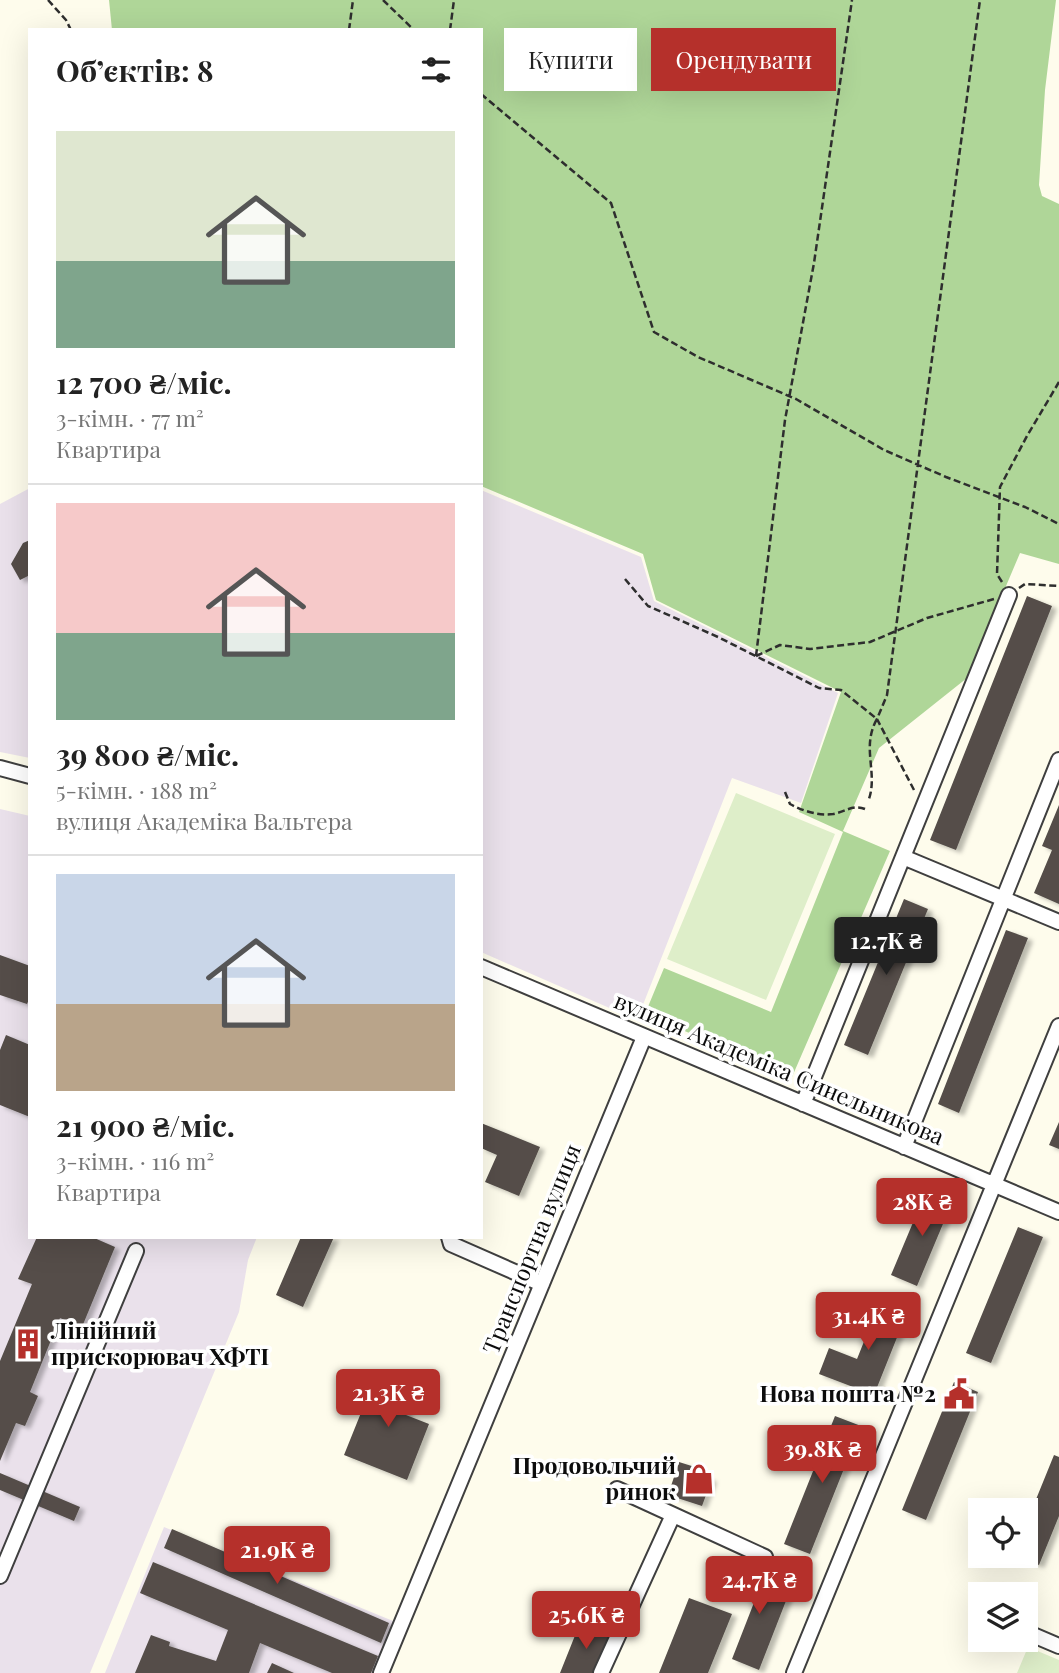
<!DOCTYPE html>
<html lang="uk">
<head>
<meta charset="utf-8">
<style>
  body { margin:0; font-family:"Playfair Display",serif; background:#f2f2f2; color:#222; height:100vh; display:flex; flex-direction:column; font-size:26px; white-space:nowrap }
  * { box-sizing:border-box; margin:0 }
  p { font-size:23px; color:#767676 }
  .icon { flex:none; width:38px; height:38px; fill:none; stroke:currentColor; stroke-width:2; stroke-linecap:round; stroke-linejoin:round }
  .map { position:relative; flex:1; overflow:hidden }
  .panel { position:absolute; left:28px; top:28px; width:455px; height:1211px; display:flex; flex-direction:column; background:#fff; border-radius:0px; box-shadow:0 7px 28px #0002 }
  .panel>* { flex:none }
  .guide { position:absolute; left:504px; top:28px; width:450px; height:63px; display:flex; gap:14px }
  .tools { position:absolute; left:968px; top:1498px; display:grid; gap:14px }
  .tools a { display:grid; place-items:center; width:70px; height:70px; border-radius:0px; background:#fff; box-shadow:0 7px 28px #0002; font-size:35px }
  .price { position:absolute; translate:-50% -60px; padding:0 16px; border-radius:7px; background:#b5302b; color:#fff; font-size:23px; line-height:46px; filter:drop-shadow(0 2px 4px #0008) }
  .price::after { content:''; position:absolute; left:50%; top:42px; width:21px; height:16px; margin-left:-10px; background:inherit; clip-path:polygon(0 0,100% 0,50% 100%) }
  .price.current { background:#222; color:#fff }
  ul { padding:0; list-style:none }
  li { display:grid; align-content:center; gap:14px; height:371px; padding:0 28px }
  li+li { border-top:2px solid #e0e0e0 }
  li span { display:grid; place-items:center; height:217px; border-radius:0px; color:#555 }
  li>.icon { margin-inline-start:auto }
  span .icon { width:126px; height:126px; fill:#fffc; stroke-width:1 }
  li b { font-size:30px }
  h2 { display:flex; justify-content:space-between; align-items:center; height:84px; padding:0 28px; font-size:30px }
  .chip { padding:0 24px; border-radius:0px; background:#fff; box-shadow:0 7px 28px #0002; font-size:24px; line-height:63px }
  .chip.current { background:#b5302b; color:#fff }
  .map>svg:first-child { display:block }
  .industrial { fill:#eae1eb }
  .forest { fill:#afd698 }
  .pitch { fill:#deeec9 }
  .building { fill:#544e49; filter:url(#shadow) }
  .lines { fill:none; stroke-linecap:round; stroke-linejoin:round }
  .minor-casing { stroke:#3f3f3f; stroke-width:18 }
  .path { stroke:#2e2e2e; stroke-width:2.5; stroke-dasharray:7 3.5; stroke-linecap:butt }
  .minor { stroke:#fff; stroke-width:14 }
  .labels { text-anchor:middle; stroke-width:7; stroke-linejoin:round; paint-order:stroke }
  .street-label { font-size:23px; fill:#0c0c0c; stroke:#fff }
  .poi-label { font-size:23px; font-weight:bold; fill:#0c0c0c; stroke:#fff; text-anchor:end }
</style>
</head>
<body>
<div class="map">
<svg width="1059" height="1673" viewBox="0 0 1059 1673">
  <defs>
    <filter id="shadow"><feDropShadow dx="5" dy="3" stdDeviation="2" flood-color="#0004"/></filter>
  </defs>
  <rect width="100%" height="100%" fill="#fefcec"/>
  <path class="industrial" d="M 30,488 L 30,758 L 0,752 L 0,504 Z
    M 481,490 L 641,557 L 654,601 L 838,693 L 801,803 L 732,778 L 637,1020 L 481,952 Z
    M 0,809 L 30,816 L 30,1237 L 257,1237 L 248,1260 L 239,1312 L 90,1673 L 0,1673 Z
    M 164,1527 L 398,1623 L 377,1673 L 105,1673 Z"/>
  <path class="forest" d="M 109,0 L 1056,0 L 1045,90 L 1039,185 L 1042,196 L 1059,204 L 1059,564 L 1020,553 L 967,678 L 879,748 L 843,831 L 890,851 L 792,1077 L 645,1014 L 664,968 L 771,1012 L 843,832 L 799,812 L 841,692 L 656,600 L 643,554 L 481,486 L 481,30 L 112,30 Z"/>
  <path class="pitch" d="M 736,793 L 835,834 L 766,1000 L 667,959 Z
    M 1028,1647 L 1059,1660 L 1059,1673 L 1017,1673 Z"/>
  <path class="building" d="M 30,540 L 30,575 L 20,580 L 11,564 L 23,543 Z
    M 1027,596 L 1052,606 L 956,850 L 930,840 Z
    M 1059,805 L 1059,904 L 1034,893 L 1052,850 L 1042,846 Z
    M 904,899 L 928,909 L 868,1055 L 844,1045 Z
    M 1006,930 L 1028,938 L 959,1113 L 938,1104 Z
    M 0,955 L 30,966 L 30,997 L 27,1004 L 0,995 Z
    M 6,1035 L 30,1045 L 30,1117 L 0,1105 L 0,1050 Z
    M 1059,1122 L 1059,1149 L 1049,1145 Z
    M 481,1123 L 540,1147 L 519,1196 L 485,1182 L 497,1155 L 481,1148 Z
    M 927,1189 L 953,1200 L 917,1286 L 891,1275 Z
    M 1018,1227 L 1043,1237 L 991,1363 L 966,1353 Z
    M 37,1237 L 92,1237 L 115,1247 L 82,1327 L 60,1318 L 30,1392 L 38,1396 L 25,1426 L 16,1423 L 0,1461 L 0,1361 L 32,1284 L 18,1279 Z
    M 301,1237 L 334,1237 L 303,1307 L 276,1295 Z
    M 881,1299 L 908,1310 L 874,1395 L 819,1374 L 829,1348 L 857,1359 Z
    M 377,1373 L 417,1389 L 406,1415 L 429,1424 L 407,1480 L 344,1455 Z
    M 954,1382 L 978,1392 L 926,1520 L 902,1510 Z
    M 835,1416 L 861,1426 L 810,1554 L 784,1544 Z
    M 1054,1455 L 1059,1457 L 1059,1516 L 1039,1565 L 1017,1556 L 1026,1556 L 1026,1524 Z
    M 679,1462 L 698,1468 L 696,1474 L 712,1479 L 702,1506 L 668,1495 Z
    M 0,1473 L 80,1507 L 74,1521 L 0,1490 Z
    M 172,1529 L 389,1623 L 381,1643 L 164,1548 Z
    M 153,1562 L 378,1656 L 371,1673 L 332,1673 L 260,1643 L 249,1673 L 135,1673 L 151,1635 L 170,1642 L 169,1646 L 216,1661 L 228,1630 L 140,1593 Z
    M 741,1568 L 791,1588 L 759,1670 L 732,1659 L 755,1600 L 731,1591 Z
    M 689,1598 L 732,1614 L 708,1673 L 659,1673 Z
    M 580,1623 L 612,1635 L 597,1673 L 560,1673 Z
    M 272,1663 L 294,1673 L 267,1673 Z"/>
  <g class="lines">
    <g class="minor-casing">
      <path id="minor" d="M 0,768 L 30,776
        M 903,857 L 1059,922
        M 481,967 L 1059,1212
        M 803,1104 L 1009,595
        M 904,1147 L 1059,760
        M 449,1237 L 451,1244 L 542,1284
        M 617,1489 L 765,1557
        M 0,1576 L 136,1251
        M 1026,1632 L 1059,1646
        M 381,1673 L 644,1037
        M 601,1673 L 673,1515
        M 794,1673 L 1059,1026"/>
    </g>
    <path class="path" d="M 48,0 L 66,20 L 71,30
      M 383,0 L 414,30
      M 349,30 L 353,0
      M 450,30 L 454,0
      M 481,94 L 611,203 L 654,332 L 698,357 L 796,399 L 884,450 L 946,477 L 1025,507 L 1059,524
      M 625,579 L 648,606 L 718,637 L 819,688 L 841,690 L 877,719 C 861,747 878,772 869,799
      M 1002,582 L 997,574 L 1000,487 L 1027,436 L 1059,382
      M 1019,588 L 1025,584 L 1059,586
      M 756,656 L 785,420 L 814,263 L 852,0
      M 756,656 L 780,645 L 810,649 L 870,642 L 927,618 L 994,599
      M 914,790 L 877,719 L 887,695 L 980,0
      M 785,792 L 790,804 C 803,811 818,816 833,814 C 845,812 853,804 865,809"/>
    <use href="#minor" class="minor"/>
  </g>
  <defs>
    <g id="building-bare" transform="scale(2.415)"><path d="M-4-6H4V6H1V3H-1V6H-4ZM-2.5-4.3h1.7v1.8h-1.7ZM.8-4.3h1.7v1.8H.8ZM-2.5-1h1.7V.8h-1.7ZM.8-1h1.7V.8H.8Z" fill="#b5302b" stroke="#fff" stroke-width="2.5" paint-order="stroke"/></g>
    <g id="civic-bare" transform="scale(2.415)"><path d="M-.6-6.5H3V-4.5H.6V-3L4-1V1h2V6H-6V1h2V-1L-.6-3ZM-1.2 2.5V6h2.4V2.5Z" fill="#b5302b" stroke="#fff" stroke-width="2.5" paint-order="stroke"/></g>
    <g id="shop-bare" transform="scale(2.415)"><path d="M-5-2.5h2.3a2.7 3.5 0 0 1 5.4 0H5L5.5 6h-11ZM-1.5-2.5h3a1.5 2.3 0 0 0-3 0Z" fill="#b5302b" stroke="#fff" stroke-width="2.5" paint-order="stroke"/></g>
  </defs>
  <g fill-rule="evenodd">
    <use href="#building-bare" x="28" y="1344"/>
    <use href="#civic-bare" x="959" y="1394"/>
    <use href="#shop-bare" x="699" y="1479"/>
  </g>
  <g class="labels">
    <g class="street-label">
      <text transform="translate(779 1069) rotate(23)" y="8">вулиця Академіка Синельникова</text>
      <text transform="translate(532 1249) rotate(-68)" y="8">Транспортна вулиця</text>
    </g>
    <g class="poi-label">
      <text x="51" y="1339" text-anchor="start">Лінійний<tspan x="51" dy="26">прискорювач ХФТІ</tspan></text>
      <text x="936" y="1402">Нова пошта №2</text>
      <text x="676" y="1474">Продовольчий<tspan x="676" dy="26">ринок</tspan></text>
    </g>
  </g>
</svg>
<div class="tools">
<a><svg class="icon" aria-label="locate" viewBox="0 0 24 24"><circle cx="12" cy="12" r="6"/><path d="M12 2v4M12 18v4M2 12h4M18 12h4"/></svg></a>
<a><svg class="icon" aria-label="layers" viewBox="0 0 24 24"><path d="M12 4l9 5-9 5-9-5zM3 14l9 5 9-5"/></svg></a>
</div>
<b class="price current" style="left:886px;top:977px">12.7K ₴</b>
<b class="price" style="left:922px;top:1238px">28K ₴</b>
<b class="price" style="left:868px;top:1352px">31.4K ₴</b>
<b class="price" style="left:388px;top:1429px">21.3K ₴</b>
<b class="price" style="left:822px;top:1485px">39.8K ₴</b>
<b class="price" style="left:277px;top:1586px">21.9K ₴</b>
<b class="price" style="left:759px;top:1616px">24.7K ₴</b>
<b class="price" style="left:586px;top:1651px">25.6K ₴</b>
<div class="guide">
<a class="chip">Купити</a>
<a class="chip current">Орендувати</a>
</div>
<section class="panel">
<h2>Об’єктів: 8<svg class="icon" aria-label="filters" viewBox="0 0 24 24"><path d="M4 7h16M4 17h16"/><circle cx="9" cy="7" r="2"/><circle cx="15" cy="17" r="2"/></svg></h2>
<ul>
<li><span style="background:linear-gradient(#dfe7d0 60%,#7fa58c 0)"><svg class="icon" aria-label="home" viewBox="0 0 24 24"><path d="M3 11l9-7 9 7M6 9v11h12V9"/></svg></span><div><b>12 700 ₴/міс.</b><p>3-кімн. · 77 m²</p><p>Квартира</p></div></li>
<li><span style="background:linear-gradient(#f6c9c9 60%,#7fa58c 0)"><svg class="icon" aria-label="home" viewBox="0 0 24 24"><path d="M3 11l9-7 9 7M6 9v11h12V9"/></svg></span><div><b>39 800 ₴/міс.</b><p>5-кімн. · 188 m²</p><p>вулиця Академіка Вальтера</p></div></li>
<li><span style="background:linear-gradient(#c9d6e8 60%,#b9a48a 0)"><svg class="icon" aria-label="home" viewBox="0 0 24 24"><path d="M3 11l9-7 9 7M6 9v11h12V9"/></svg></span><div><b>21 900 ₴/міс.</b><p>3-кімн. · 116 m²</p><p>Квартира</p></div></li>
</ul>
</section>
</div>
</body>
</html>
